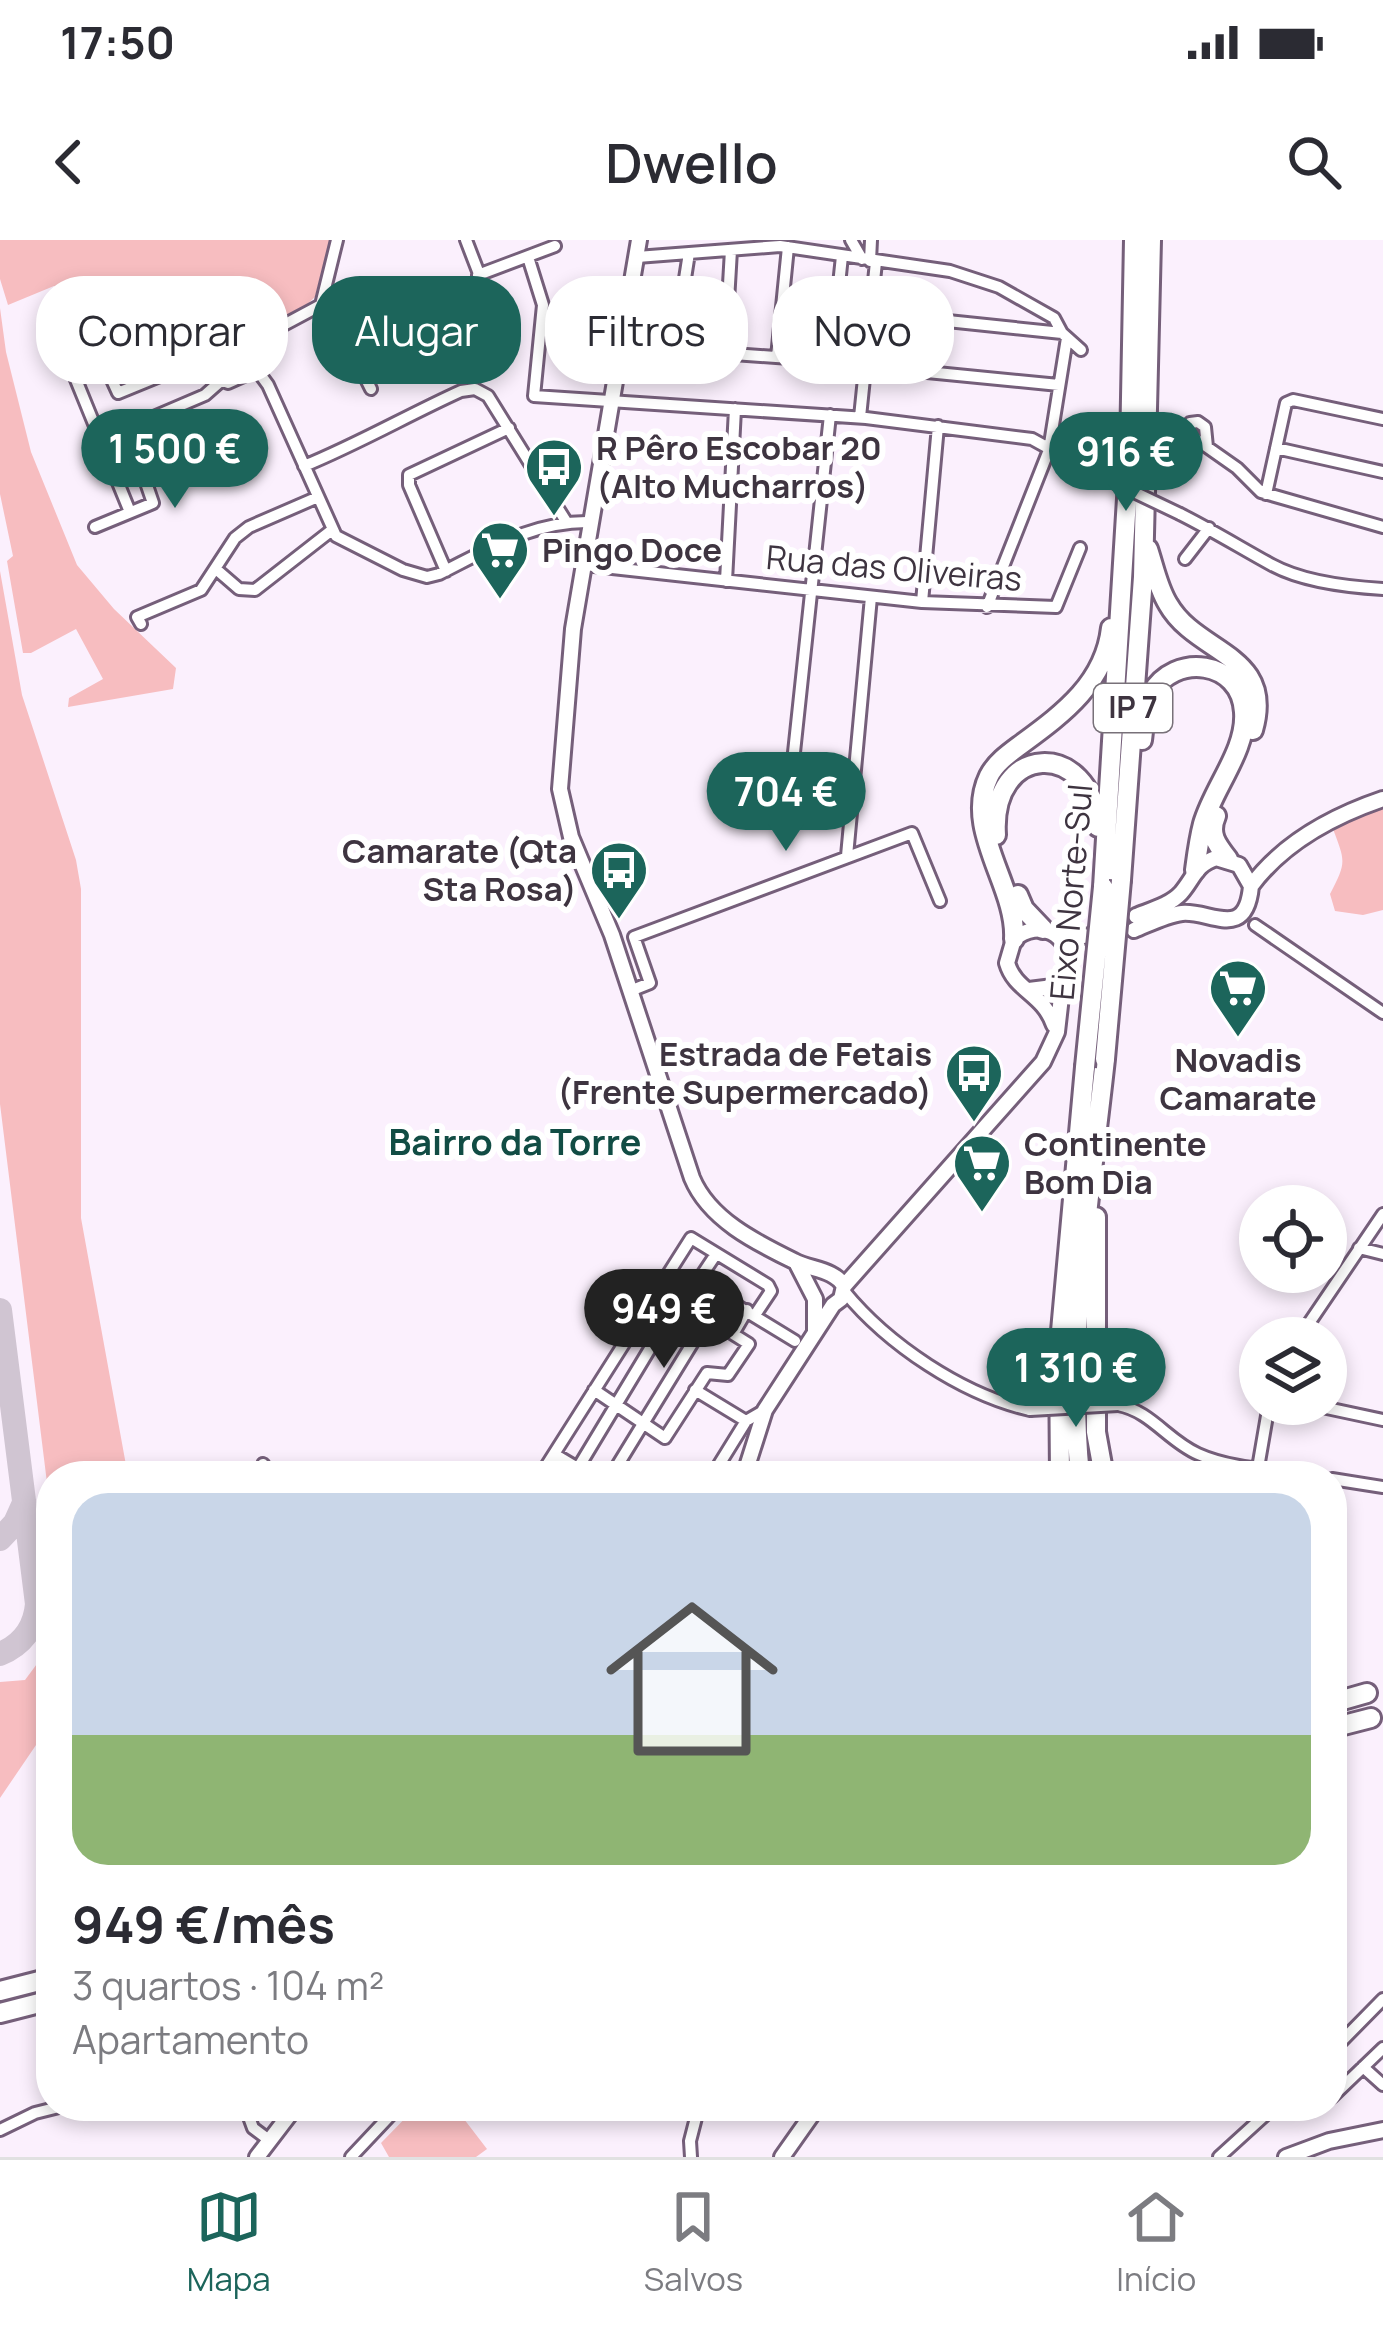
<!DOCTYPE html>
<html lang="pt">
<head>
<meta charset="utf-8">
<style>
  body { margin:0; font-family:Manrope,sans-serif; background:#f7f7f7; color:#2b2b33; height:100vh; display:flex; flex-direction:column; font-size:45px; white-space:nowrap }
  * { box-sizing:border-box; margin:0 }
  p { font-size:39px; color:#7c7c81 }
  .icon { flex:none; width:66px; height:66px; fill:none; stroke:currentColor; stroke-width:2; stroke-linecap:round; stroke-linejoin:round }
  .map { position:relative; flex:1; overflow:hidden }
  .sheet { position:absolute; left:36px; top:1221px; width:1311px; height:660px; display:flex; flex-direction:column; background:#fff; border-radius:48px; box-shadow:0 6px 18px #0003 }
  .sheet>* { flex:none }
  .banner { position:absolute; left:36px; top:36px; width:1311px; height:108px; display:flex; gap:24px }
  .tools { position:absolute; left:1239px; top:945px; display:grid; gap:24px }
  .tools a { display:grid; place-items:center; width:108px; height:108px; border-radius:50%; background:#fff; box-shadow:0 6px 18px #0003; font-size:60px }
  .price { position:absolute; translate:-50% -102px; padding:0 27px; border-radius:42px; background:#1c655b; color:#fff; font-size:39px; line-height:78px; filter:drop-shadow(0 3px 6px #0008) }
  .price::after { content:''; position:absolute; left:50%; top:72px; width:36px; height:27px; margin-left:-18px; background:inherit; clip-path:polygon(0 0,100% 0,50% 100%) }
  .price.active { background:#222; color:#fff }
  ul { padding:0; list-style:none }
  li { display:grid; align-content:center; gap:24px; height:636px; padding:0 36px }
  li span { display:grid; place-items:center; height:372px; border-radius:36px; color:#555 }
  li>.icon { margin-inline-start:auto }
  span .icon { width:216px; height:216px; fill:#fffc; stroke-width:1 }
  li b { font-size:51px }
  .tag { padding:0 42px; border-radius:48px; background:#fff; box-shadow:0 6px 18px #0003; font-size:42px; line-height:108px }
  .tag.active { background:#1c655b; color:#fff }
  .status { display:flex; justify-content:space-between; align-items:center; height:84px; padding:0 60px; background:#fff; direction:ltr }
  .status svg { height:33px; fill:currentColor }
  header { display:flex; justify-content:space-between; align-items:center; height:156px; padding:0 36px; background:#fff; font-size:54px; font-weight:600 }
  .tab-bar { display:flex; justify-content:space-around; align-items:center; height:168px; border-top:3px solid #e1e1e2; background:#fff; font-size:33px; color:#7c7c81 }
  .tab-bar a { display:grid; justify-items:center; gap:6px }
  .tab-bar .active { color:#1c655b }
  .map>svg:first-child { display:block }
  .green { fill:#f7bdc0 }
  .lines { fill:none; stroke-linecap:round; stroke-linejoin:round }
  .taxiway { stroke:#d0c5d2; stroke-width:24 }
  .street-casing { stroke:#755f7a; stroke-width:16 }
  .secondary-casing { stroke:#755f7a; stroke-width:20 }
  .highway-casing { stroke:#755f7a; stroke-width:24 }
  .street { stroke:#fff; stroke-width:10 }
  .secondary { stroke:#fff; stroke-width:14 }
  .highway { stroke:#fff; stroke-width:18 }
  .street-bridge-casing { stroke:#755f7a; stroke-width:16; stroke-linecap:butt }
  .highway-bridge-casing { stroke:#755f7a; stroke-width:24; stroke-linecap:butt }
  .street-bridge { stroke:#fff; stroke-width:10 }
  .highway-bridge { stroke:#fff; stroke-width:18 }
  .labels { text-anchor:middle; stroke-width:12; stroke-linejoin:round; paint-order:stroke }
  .shield { fill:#fff; stroke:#787179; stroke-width:3 }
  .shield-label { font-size:30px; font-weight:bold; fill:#3e3440 }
  .poi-label { font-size:33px; font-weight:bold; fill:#3e3440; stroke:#fff; text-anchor:start }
  .street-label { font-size:33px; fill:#3e3440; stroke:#fff }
  .neighbourhood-label { font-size:36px; font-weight:bold; fill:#114c44; stroke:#fff }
</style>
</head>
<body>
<div class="status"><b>17:50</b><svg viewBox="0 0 49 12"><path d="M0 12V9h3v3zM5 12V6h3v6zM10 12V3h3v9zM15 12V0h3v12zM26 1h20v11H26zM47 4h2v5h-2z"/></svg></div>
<header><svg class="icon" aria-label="back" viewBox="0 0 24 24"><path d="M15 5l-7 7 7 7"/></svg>Dwello<svg class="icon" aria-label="search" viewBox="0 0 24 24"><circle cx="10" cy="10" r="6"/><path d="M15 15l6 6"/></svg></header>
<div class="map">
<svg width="1383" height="1917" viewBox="0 0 1383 1917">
  <rect width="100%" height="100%" fill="#fbf0fd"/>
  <path class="green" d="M 0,0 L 330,0 L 315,57 L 301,70 L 124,148 L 94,80 L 54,46 L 8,65 L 0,39 Z
    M 0,68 L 6,112 L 31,212 L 77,325 L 114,369 L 176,428 L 173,449 L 68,467 L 69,458 L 103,439 L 76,389 L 31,413 L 23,413 L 7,321 L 13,316 L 0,254 Z
    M 0,331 L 22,455 L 76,620 L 81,649 L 81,978 L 128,1236 L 51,1236 L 51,1275 L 0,864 Z
    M 1383,563 L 1383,670 L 1363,675 L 1335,671 L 1330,654 C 1347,622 1345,621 1333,589 L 1360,570 Z
    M 51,1405 L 51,1483 L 0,1558 L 0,1442 L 25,1440 Z
    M 417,1866 L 454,1866 L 487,1909 L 476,1917 L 389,1917 L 381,1903 Z"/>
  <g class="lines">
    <path class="taxiway" d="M 0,1070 L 37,1364 C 35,1388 22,1405 0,1414
      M 0,1299 L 15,1283 L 24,1263"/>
    <g class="street-casing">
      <path id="street" d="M 466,0 L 486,52
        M 851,0 L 862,19
        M 528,17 L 543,65 L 534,156 L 866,178 L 1032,199 L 1092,232
        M 637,17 L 780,6 L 950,31 L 999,47 L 1054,78 L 1062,93 L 1081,110
        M 870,21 L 871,0
        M 478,35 L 555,6
        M 321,65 L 339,85 L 371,149
        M 48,71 L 130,272
        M 871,73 L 1062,93
        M 93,88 L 91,94 L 118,153 L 201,119 L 217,118
        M 622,106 L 831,121 L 842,16
        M 674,109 L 689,13
        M 725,113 L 731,10
        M 777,117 L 788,7
        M 866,126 L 1059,145
        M 257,130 L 268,145 L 336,296 L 403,330 L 427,337 L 439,334 C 489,309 535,280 592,282
        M 257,130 L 228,143 L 219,139 L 215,125 L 226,110 L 248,104 L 321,65 L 337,0
        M 860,177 L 876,22
        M 102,199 L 205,155 L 222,140
        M 1207,207 L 1205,187 L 1198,182 L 1190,183 L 1190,195 L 1237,228 L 1261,252 L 1383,287
        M 1276,208 L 1383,232
        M 304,226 C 358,204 408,175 461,151 L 475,149 L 488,156 L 567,283
        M 1266,254 L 1286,163 L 1293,160 L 1383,179
        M 1180,274 C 1212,290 1241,308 1272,325 C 1303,342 1348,347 1383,349
        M 95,287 L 153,263 L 142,231 L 149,219 L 232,184
        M 1185,319 L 1209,288
        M 585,325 L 922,362 L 1056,367 L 1080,308
        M 217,330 L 239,349 L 255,350 L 332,290
        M 446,331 L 409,245 L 409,235 L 509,188
        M 726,341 L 735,169
        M 922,362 L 938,186
        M 987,367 L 1049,210 L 1067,98
        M 141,384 L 137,377 L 201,350 L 235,298 L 249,287 L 318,257
        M 790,550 L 830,175
        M 847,616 L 871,357
        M 1255,685 L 1383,773
        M 630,751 L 650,743 L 634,697 L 912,593 L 940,661
        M 1359,1008 L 1383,1014
        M 698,1042 L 795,1101
        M 844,1051 C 888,1105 963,1155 1030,1170
        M 1299,1098 L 1383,974
        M 594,1150 L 665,1198 L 707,1133 L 728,1135 L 749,1104 L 733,1094 L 747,1070
        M 695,1150 L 746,1181
        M 1308,1164 L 1383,1180
        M 1118,1165 C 1151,1171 1168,1201 1198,1214 C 1231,1229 1276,1230 1312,1236
        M 554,1214 L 591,1236
        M 263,1224 L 271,1236
        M 578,1228 L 675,1067 L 688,1056 L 716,1014
        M 1258,1228 L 1269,1164
        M 540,1236 L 691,998 L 768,1045 L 771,1051 L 755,1075
        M 611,1236 L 698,1094
        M 712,1236 L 746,1181 L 765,1170
        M 1332,1239 L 1383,1247
        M 1332,1811 L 1383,1759
        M 1363,1827 L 1383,1845
        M 1332,1857 L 1383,1808
        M 245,1866 L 253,1888 L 269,1900
        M 0,1890 L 35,1873 L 63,1866
        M 351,1917 L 399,1866
        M 691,1917 L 690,1901 L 699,1866
        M 1219,1917 L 1275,1866"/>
    </g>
    <g class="secondary-casing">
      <path id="secondary" d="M 639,0 L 573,389 L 560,549 L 571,597 L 612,695 L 692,938 C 709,979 755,1002 794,1021 C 811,1030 834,1029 844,1046 L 841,1059 L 833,1065 L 765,1170 L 744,1236
        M 1251,646 C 1283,603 1333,576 1383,559
        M 1134,690 C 1149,684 1166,675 1182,673 C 1210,670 1246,702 1251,646 L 1239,625 L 1216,618 C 1195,625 1194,638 1181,653 C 1170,665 1151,670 1136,676
        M 1059,696 L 1084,696
        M 1029,750 L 1053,747 L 1069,726 C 1070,694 1040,678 1014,699 L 1007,723 C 1015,751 1043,753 1054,785
        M 797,1024 L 815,1059 L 815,1092
        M 844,1046 L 1043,822 L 1057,792 L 1063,739
        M 257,1917 L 296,1866
        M 782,1917 L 818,1866
        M 1286,1917 L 1329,1901 L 1383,1890"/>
    </g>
    <g class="highway-casing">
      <path id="highway" d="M 1148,309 C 1154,327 1158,348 1168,364 C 1197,415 1275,413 1253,490
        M 1142,500 C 1144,485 1144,467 1151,454 C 1174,412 1241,420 1244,472 C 1247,510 1213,548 1203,584 C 1199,599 1197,615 1195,630
        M 1216,576 C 1208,594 1217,605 1228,619
        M 996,595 C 990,502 1091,499 1098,587
        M 1121,640 L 1143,337 L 1151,0
        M 1103,647 L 1130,210 L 1134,0
        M 1018,655 L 1024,669 L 1043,689
        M 1014,699 C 1017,646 963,590 989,536 C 996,522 1011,512 1023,503 C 1064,473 1105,442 1111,388
        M 1096,977 L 1096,1192 L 1104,1236
        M 1060,1236 L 1059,1113 L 1085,827
        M 1080,1236 C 1066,1096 1090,958 1105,819
        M 1332,1463 L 1367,1453
        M 1332,1488 L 1371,1478
        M 0,1751 L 51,1738
        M 0,1773 L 51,1760"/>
    </g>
    <use href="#street" class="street"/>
    <use href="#secondary" class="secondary"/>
    <use href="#highway" class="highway"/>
    <g class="street-bridge-casing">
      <path id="street-bridge" d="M 1092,232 L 1180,274
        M 1030,1170 L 1118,1165"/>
    </g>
    <g class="highway-bridge-casing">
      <path id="highway-bridge" d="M 1105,819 L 1121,640
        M 1085,827 L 1103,647"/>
    </g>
    <use href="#street-bridge" class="street-bridge"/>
    <use href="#highway-bridge" class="highway-bridge"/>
  </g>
  <defs>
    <g id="bus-pin" transform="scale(3)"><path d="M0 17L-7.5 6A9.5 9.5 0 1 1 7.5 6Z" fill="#1c655b" stroke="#fff"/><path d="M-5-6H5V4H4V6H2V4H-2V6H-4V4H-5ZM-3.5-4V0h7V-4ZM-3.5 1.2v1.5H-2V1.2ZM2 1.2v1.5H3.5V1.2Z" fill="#fff"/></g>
    <g id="supermarket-pin" transform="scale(3)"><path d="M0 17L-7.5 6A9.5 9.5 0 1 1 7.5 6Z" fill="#1c655b" stroke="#fff"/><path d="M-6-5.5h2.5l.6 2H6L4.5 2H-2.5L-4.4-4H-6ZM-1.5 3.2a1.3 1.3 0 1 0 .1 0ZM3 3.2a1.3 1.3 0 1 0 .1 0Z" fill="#fff"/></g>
  </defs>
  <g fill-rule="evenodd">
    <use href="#bus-pin" x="554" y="227"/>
    <use href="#supermarket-pin" x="500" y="310"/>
    <use href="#bus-pin" x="619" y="630"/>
    <use href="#supermarket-pin" x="1238" y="748"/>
    <use href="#bus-pin" x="974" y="833"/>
    <use href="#supermarket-pin" x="982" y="923"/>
  </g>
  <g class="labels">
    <rect class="shield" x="1094" y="444" width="78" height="48" rx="9"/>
    <g class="shield-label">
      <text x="1133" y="478">IP 7</text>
    </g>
    <g class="poi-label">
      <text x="596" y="220">R Pêro Escobar 20<tspan x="596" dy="38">(Alto Mucharros)</tspan></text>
      <text x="542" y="322">Pingo Doce</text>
      <text x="577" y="623" text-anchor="end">Camarate (Qta<tspan x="577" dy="38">Sta Rosa)</tspan></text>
      <text x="932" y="826" text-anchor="end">Estrada de Fetais<tspan x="932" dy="38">(Frente Supermercado)</tspan></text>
      <text x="1238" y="832" text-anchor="middle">Novadis<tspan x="1238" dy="38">Camarate</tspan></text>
      <text x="1024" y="916">Continente<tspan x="1024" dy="38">Bom Dia</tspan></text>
    </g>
    <g class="street-label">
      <text transform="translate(894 328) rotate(5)" y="12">Rua das Oliveiras</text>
      <text transform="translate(1071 652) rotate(-85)" y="12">Eixo Norte-Sul</text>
    </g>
    <g class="neighbourhood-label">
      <text x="515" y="915">Bairro da Torre</text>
    </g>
  </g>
</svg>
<div class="tools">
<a><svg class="icon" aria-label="locate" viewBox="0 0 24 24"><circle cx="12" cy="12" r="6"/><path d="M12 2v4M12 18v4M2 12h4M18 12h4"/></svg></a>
<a><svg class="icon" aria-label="layers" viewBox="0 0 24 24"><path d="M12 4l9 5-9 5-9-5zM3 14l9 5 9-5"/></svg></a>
</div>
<b class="price" style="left:175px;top:271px">1 500 €</b>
<b class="price" style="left:1126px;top:274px">916 €</b>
<b class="price" style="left:786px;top:614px">704 €</b>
<b class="price active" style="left:664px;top:1131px">949 €</b>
<b class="price" style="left:1076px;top:1190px">1 310 €</b>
<div class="banner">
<a class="tag">Comprar</a>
<a class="tag active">Alugar</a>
<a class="tag">Filtros</a>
<a class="tag">Novo</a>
</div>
<section class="sheet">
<ul>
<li><span style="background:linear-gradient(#c9d6e8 65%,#8fb573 0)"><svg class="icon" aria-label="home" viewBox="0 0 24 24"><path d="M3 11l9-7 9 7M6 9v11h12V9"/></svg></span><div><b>949 €/mês</b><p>3 quartos · 104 m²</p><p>Apartamento</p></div></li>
</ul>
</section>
</div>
<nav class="tab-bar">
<a class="active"><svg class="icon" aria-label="map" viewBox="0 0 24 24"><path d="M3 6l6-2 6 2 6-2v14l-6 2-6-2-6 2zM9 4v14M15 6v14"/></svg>Mapa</a>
<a><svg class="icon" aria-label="saved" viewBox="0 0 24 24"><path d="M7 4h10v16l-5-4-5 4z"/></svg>Salvos</a>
<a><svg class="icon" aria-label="home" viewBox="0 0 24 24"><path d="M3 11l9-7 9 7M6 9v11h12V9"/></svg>Início</a>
</nav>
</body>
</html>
